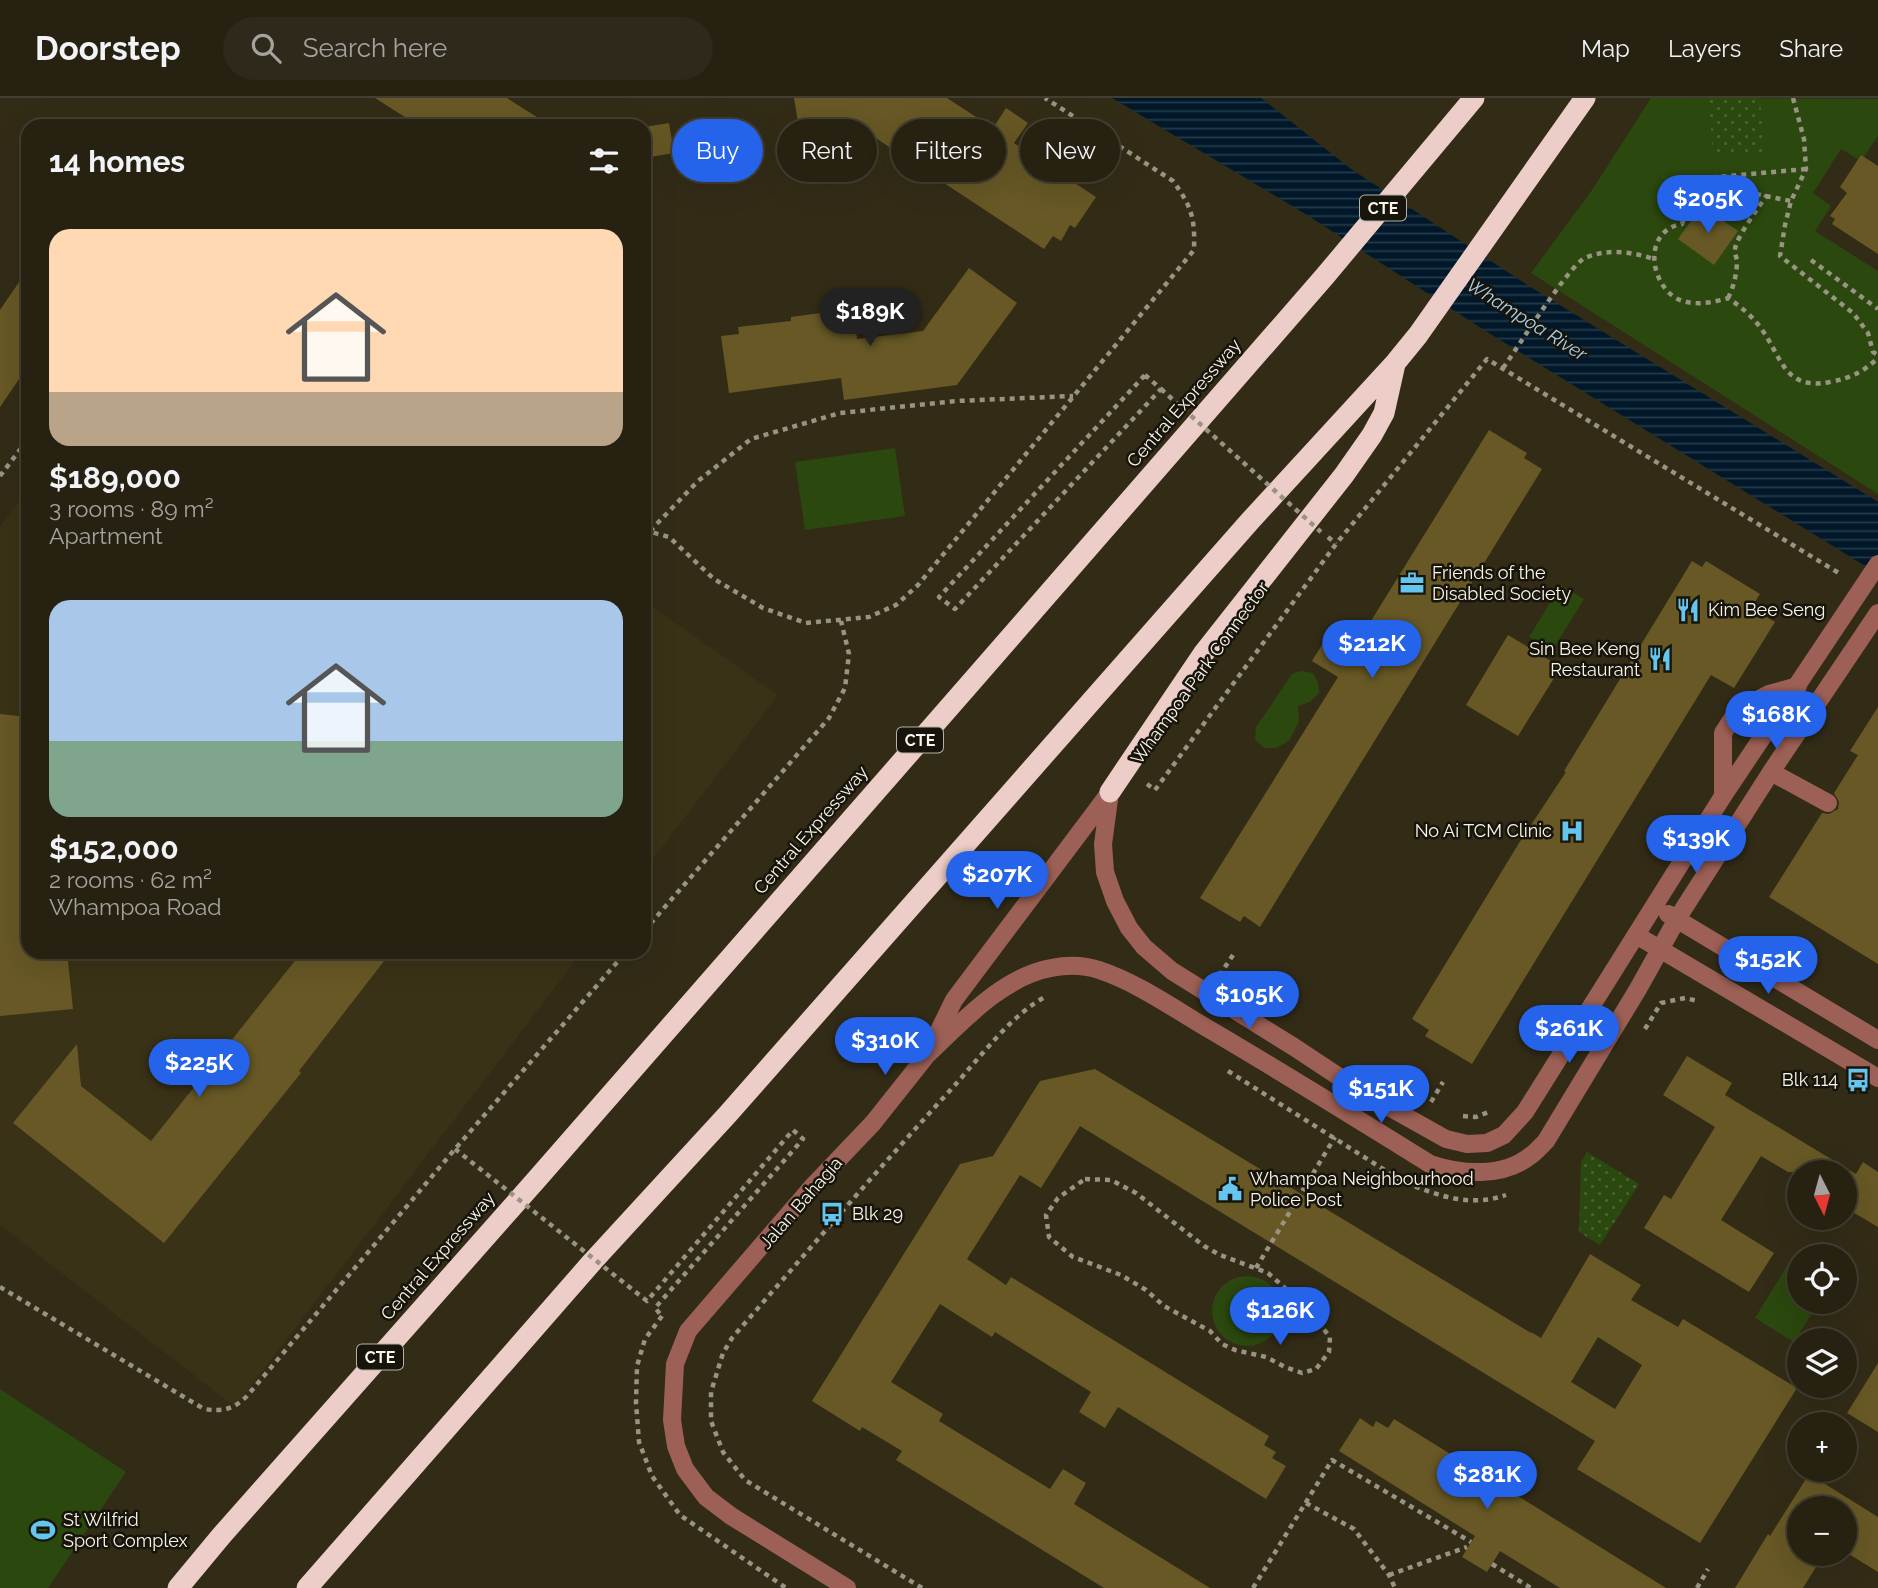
<!DOCTYPE html>
<html lang="en">
<head>
<meta charset="utf-8">
<style>
  body { margin:0; font-family:Raleway,sans-serif; background:#2e291a; color:#f1f3f6; height:100vh; display:flex; flex-direction:column; font-size:26px; white-space:nowrap }
  * { box-sizing:border-box; margin:0 }
  p { font-size:23px; color:#a4a39f }
  .icon { flex:none; width:38px; height:38px; fill:none; stroke:currentColor; stroke-width:2; stroke-linecap:round; stroke-linejoin:round }
  .map { position:relative; flex:1; overflow:hidden }
  .drawer { position:absolute; left:21px; top:21px; width:630px; height:840px; display:flex; flex-direction:column; background:#262111; border-radius:21px; box-shadow:0 7px 28px #0002,0 0 0 2px #423e31 }
  .drawer>* { flex:none }
  .guide { position:absolute; left:672px; top:21px; width:665px; height:63px; display:flex; gap:14px }
  .needle { width:46px; rotate:174deg }
  .tools { position:absolute; left:1787px; top:1062px; display:grid; gap:14px }
  .tools a { display:grid; place-items:center; width:70px; height:70px; border-radius:50%; background:#262111; box-shadow:0 7px 28px #0002,0 0 0 2px #423e31; font-size:35px }
  .price { position:absolute; translate:-50% -60px; padding:0 16px; border-radius:24px; background:#2563eb; color:#fff; font-size:23px; line-height:46px; filter:drop-shadow(0 2px 4px #0008) }
  .price::after { content:''; position:absolute; left:50%; top:42px; width:21px; height:16px; margin-left:-10px; background:inherit; clip-path:polygon(0 0,100% 0,50% 100%) }
  .price.selected { background:#222; color:#fff }
  ul { padding:0; list-style:none }
  li { display:grid; align-content:center; gap:14px; height:371px; padding:0 28px }
  li span { display:grid; place-items:center; height:217px; border-radius:21px; color:#555 }
  li>.icon { margin-inline-start:auto }
  span .icon { width:126px; height:126px; fill:#fffc; stroke-width:1 }
  li b { font-size:30px }
  h2 { display:flex; justify-content:space-between; align-items:center; height:84px; padding:0 28px; font-size:30px }
  .chip { padding:0 24px; border-radius:32px; background:#262111; box-shadow:0 7px 28px #0002,0 0 0 2px #423e31; font-size:24px; line-height:63px }
  .chip.selected { background:#2563eb; color:#fff }
  header { display:flex; align-items:center; gap:42px; box-sizing:border-box; height:98px; padding:0 35px; background:#262111; border-bottom:2px solid #423e31 }
  header strong { font-size:33px }
  nav { display:flex; gap:38px; margin-inline-start:auto; font-size:24px }
  .search { width:490px; height:63px; background:#2e291a; display:flex; align-items:center; gap:18px; box-sizing:border-box; padding:0 24px; border-radius:38px; color:#a4a39f; font-size:26px }
  .map>svg:first-child { display:block }
  .built { fill:#3a3216 }
  .green { fill:#2b480e }
  .garden { fill:url(#garden-dots) }
  .water { fill:url(#water-rules) }
  .building { fill:#675825; fill-rule:evenodd }
  .lines { fill:none; stroke-linecap:round; stroke-linejoin:round }
  .path { stroke:#989382; stroke-width:4.5; stroke-dasharray:5 5; stroke-linecap:butt }
  .minor { stroke:#9d6056; stroke-width:18 }
  .highway { stroke:#edcdc7; stroke-width:21 }
  .path-bridge { stroke:#989382; stroke-width:4.5; stroke-dasharray:5 5; stroke-linecap:butt }
  .labels { text-anchor:middle; stroke-width:5; stroke-linejoin:round; paint-order:stroke }
  .shield { fill:#17140b; stroke:#b5b2a6; stroke-width:2 }
  .shield-label { font-size:16px; font-weight:bold; fill:#f9f5e8 }
  .street-label { font-size:18px; fill:#f9f5e8; stroke:#17140b }
  .poi-label { font-size:18px; fill:#f9f5e8; stroke:#17140b; text-anchor:start }
  .water-label { font-size:19px; font-style:italic; fill:#a8d0ef; stroke:#17140b }
</style>
</head>
<body>
<header>
<strong>Doorstep</strong>
<div class="search"><svg class="icon" aria-label="search" viewBox="0 0 24 24"><circle cx="10" cy="10" r="6"/><path d="M15 15l6 6"/></svg>Search here</div>
<nav><a>Map</a><a>Layers</a><a>Share</a></nav>
</header>
<div class="map">
<svg width="1878" height="1490" viewBox="0 0 1878 1490">
  <defs>
    <pattern id="garden-dots" width="8" height="8" patternUnits="userSpaceOnUse" patternTransform="scale(1.75)"><rect width="8" height="8" fill="#2b480e"/><path d="M2 2h.1M6 6h.1" fill="none" stroke="#4a6331" stroke-width="1.8" stroke-linecap="round"/></pattern>
    <pattern id="water-rules" width="6" height="5" patternUnits="userSpaceOnUse" patternTransform="scale(1.75)"><rect width="6" height="5" fill="#001829"/><path d="M0 2.5h6" fill="none" stroke="#263a48"/></pattern>
  </defs>
  <rect width="100%" height="100%" fill="#322c17"/>
  <path class="built" d="M 28,392 L 28,854 L 582,854 L 235,1309 L 0,1127 L 0,429 Z
    M 644,503 L 778,597 L 644,773 Z"/>
  <path class="green" d="M 1651,0 L 1878,1 L 1878,38 L 1861,63 L 1841,51 L 1813,95 L 1831,108 L 1815,133 L 1878,173 L 1878,396 L 1531,175 L 1592,92 Z
    M 895,350 L 905,418 L 805,432 L 795,364 Z
    M 1561,487 L 1584,501 L 1552,553 L 1529,539 Z
    M 1301,573 L 1313,575 L 1318,585 L 1319,595 L 1310,604 L 1298,608 L 1299,624 L 1289,643 L 1276,650 L 1264,650 L 1255,642 L 1256,629 L 1292,576 Z
    M 1793,1158 L 1799,1162 L 1799,1204 L 1819,1204 L 1794,1244 L 1755,1220 Z
    M1212 1213a35 35 0 1 1 70 0a35 35 0 1 1-70 0Z
    M 0,1291 L 126,1374 L 48,1490 L 0,1490 Z"/>
  <path class="garden" d="M 1709,0 L 1760,0 L 1764,54 L 1713,57 Z
    M 1587,1054 L 1639,1086 L 1600,1147 L 1579,1134 L 1581,1064 Z"/>
  <path class="water" d="M 1112,0 L 1261,0 L 1351,71 L 1529,188 L 1878,404 L 1878,476 L 1484,232 L 1307,117 Z"/>
  <path class="building" d="M 375,0 L 507,0 L 551,28 L 419,28 Z
    M 794,0 L 947,0 L 993,30 L 1006,10 L 1028,25 L 1014,45 L 1096,99 L 1075,130 L 1070,127 L 1061,143 L 1053,138 L 1044,151 L 871,37 L 811,46 L 808,29 L 799,30 Z
    M 669,25 L 674,55 L 644,60 L 644,29 Z
    M 1861,57 L 1878,68 L 1878,156 L 1832,126 L 1835,121 L 1830,118 L 1847,95 L 1840,89 Z
    M 1702,108 L 1738,133 L 1714,167 L 1678,141 Z
    M 969,170 L 1017,205 L 957,287 L 844,302 L 841,280 L 729,295 L 721,238 L 739,236 L 738,229 L 791,223 L 791,219 L 836,213 L 838,226 L 848,225 L 848,232 L 856,231 L 857,241 L 923,233 Z
    M 28,171 L 28,268 L 0,309 L 0,212 Z
    M 1489,332 L 1527,355 L 1524,360 L 1542,371 L 1260,829 L 1244,818 L 1240,824 L 1200,800 L 1338,579 L 1312,563 L 1328,537 L 1353,552 Z
    M 1692,463 L 1702,469 L 1706,463 L 1760,496 L 1751,510 L 1775,524 L 1734,590 L 1711,577 L 1472,966 L 1425,938 L 1429,932 L 1412,921 L 1519,745 L 1566,674 L 1564,673 Z
    M 1508,537 L 1561,569 L 1518,638 L 1466,607 Z
    M 1878,609 L 1878,866 L 1769,799 L 1822,715 L 1829,716 L 1838,711 L 1839,704 L 1834,695 L 1858,657 L 1850,653 Z
    M 0,616 L 28,619 L 28,854 L 67,854 L 73,911 L 0,918 Z
    M 302,854 L 391,854 L 299,973 L 301,975 L 164,1145 L 13,1025 L 77,946 L 81,988 L 151,1043 Z
    M 1687,958 L 1732,985 L 1725,997 L 1856,1076 L 1863,1064 L 1878,1074 L 1878,1129 L 1844,1109 L 1844,1074 L 1788,1074 L 1761,1058 L 1721,1122 L 1774,1155 L 1749,1194 L 1644,1130 L 1664,1097 L 1671,1101 L 1715,1029 L 1663,997 Z
    M 1095,971 L 1531,1235 L 1531,1234 L 1541,1240 L 1590,1156 L 1641,1187 L 1631,1202 L 1678,1229 L 1683,1221 L 1797,1290 L 1700,1445 L 1577,1371 L 1595,1343 L 1080,1028 L 1041,1090 L 1020,1077 L 967,1161 L 1006,1187 L 1011,1179 L 1269,1338 L 1264,1347 L 1276,1354 L 1272,1360 L 1286,1368 L 1266,1401 L 1118,1309 L 1105,1330 L 1079,1314 L 1091,1294 L 995,1234 L 992,1239 L 940,1206 L 891,1284 L 943,1316 L 939,1323 L 1050,1391 L 1063,1371 L 1086,1385 L 1074,1406 L 1210,1490 L 1104,1490 L 896,1362 L 902,1353 L 862,1329 L 860,1333 L 812,1303 L 960,1066 L 993,1058 L 1040,983 ZM 1598,1239 L 1642,1267 L 1615,1311 L 1571,1284 Z
    M 1878,1265 L 1878,1334 L 1847,1315 Z
    M 1360,1320 L 1373,1329 L 1376,1323 L 1388,1330 L 1394,1321 L 1666,1490 L 1560,1490 L 1500,1453 L 1487,1474 L 1462,1459 L 1475,1438 L 1339,1353 Z
    M 1809,1376 L 1878,1419 L 1878,1474 L 1844,1453 L 1844,1410 L 1799,1410 L 1799,1456 L 1824,1456 L 1803,1490 L 1735,1490 L 1768,1436 L 1770,1438 Z"/>
  <g class="lines">
    <path class="path" d="M 1793,0 L 1804,41 L 1806,71 L 1791,103 L 1785,127 L 1780,158 L 1853,215 L 1868,235 L 1873,254 L 1878,257
      M 1806,71 L 1706,80 L 1694,90 L 1682,126 C 1645,132 1648,180 1674,199 C 1690,209 1712,205 1728,200 C 1741,209 1751,217 1760,229 C 1782,258 1783,293 1830,284 C 1851,280 1863,274 1878,260
      M 1721,121 L 1740,93 L 1791,103
      M 1811,162 L 1878,211
      M 1728,200 C 1734,189 1737,174 1737,162 C 1736,158 1734,154 1735,151 C 1736,140 1760,107 1767,97
      M 1503,270 C 1517,251 1569,167 1585,160 C 1608,150 1632,154 1654,161
      M 1145,277 L 1161,291 L 955,511 L 939,499 Z
      M 0,378 L 28,341
      M 644,432 L 669,439 L 714,481 L 763,510 L 806,525 L 869,519 L 896,507 L 918,487 L 1194,152 C 1195,120 1192,109 1173,83 L 1045,0
      M 650,433 L 698,383 L 751,341 L 840,315 L 956,303 L 1073,298
      M 1328,439 L 1336,446
      M 1147,686 L 1155,692 L 1336,446 L 1487,261 L 1842,477
      M 644,833 L 829,620 L 845,590 L 849,556 L 841,523
      M 1224,876 L 1221,875 L 1233,857
      M 1645,931 L 1661,905 L 1685,900 L 1698,903
      M 1228,973 L 1402,1083 C 1435,1097 1470,1110 1506,1097
      M 1431,1004 L 1443,984
      M 1463,1018 L 1476,1019 L 1491,1013
      M 1085,1081 L 1111,1082 L 1136,1095 L 1204,1148 L 1220,1157 L 1268,1175 L 1304,1207 L 1330,1239 L 1329,1254 L 1316,1271 L 1302,1275 L 1285,1269 L 1266,1259 L 1235,1252 L 1222,1246 L 1210,1233 L 1164,1208 L 1146,1192 L 1121,1177 L 1073,1159 L 1049,1139 L 1046,1117 L 1058,1100 Z
      M 1256,1170 L 1335,1039
      M 0,1189 L 204,1311 C 223,1314 234,1311 247,1298 L 455,1051 L 626,854
      M 662,1218 L 645,1241 L 637,1268 L 636,1305 L 639,1344 L 652,1378 L 680,1417 L 786,1490
      M 1306,1405 L 1354,1431 L 1389,1477 L 1395,1490
      M 1492,1466 L 1531,1490
      M 1389,1477 L 1467,1449
      M 922,1490 L 745,1382 L 723,1354 L 711,1323 L 711,1294 L 723,1255 L 732,1240 C 806,1155 879,1070 955,987 C 980,959 1014,914 1047,898
      M 1253,1490 L 1332,1362 L 1471,1444
      M 1697,1490 L 1708,1471"/>
    <path class="minor" d="M 1771,674 L 1828,705
      M 1110,694 L 1103,746 L 1105,774 L 1115,803 L 1129,830 L 1144,849 L 1172,873 L 1294,949 L 1362,994 L 1446,1041 L 1467,1046 L 1487,1045 L 1504,1037 L 1525,1014 L 1723,698 L 1878,466
      M 1723,698 L 1723,635 L 1738,612 L 1769,596 L 1798,588
      M 1668,816 L 1878,942
      M 1636,837 L 1878,980
      M 927,957 C 962,924 1002,879 1051,870 C 1066,867 1084,867 1099,872 C 1136,884 1173,910 1207,930 C 1282,974 1356,1020 1430,1066 C 1461,1076 1502,1080 1530,1058 C 1536,1054 1541,1048 1546,1043 L 1638,891 L 1677,821 L 1771,674 L 1878,515
      M 847,1490 L 731,1418 L 706,1399 L 685,1371 L 676,1348 L 672,1322 L 675,1266 L 688,1233 L 812,1089 L 873,1025 L 927,957 L 954,902 L 1108,697"/>
    <path class="highway" d="M 1110,694 L 1203,556 L 1344,377 L 1372,337 L 1384,315 L 1395,266
      M 178,1490 L 222,1437 L 537,1081 L 967,589 L 1325,178 L 1474,0
      M 307,1490 L 593,1163 L 728,1016 L 1250,423 L 1396,264 L 1418,237 L 1585,0"/>
    <path class="path-bridge" d="M 1161,291 L 1321,434
      M 455,1051 L 647,1203 L 793,1032 L 803,1041 L 655,1210 L 662,1218"/>
  </g>
  <defs>
    <g id="office-bare" transform="scale(1.89)"><path d="M-6-3h4V-5.5h4V-3h4V5H-6ZM-1-4.5V-3h2v-1.5ZM-6 0V1H6V0Z" fill="#64c5ee" stroke="#17140b" stroke-width="2.5" paint-order="stroke"/></g>
    <g id="restaurant-bare" transform="scale(1.89)"><path d="M-5-6h1v4h1v-4h1v4h1v-4h1v5L-1.5 .5V6h-2V.5L-5-1ZM5-6V6H3V1.5H1.5Q1.5-4 5-6Z" fill="#64c5ee" stroke="#17140b" stroke-width="2.5" paint-order="stroke"/></g>
    <g id="hospital-bare" transform="scale(1.89)"><path d="M-5-5h3v3.5h4V-5h3V5h-3V1.5h-4V5h-3Z" fill="#64c5ee" stroke="#17140b" stroke-width="2.5" paint-order="stroke"/></g>
    <g id="bus-bare" transform="scale(1.89)"><path d="M-5-6H5V4H4V6H2V4H-2V6H-4V4H-5ZM-3.5-4V0h7V-4ZM-3.5 1.2v1.5H-2V1.2ZM2 1.2v1.5H3.5V1.2Z" fill="#64c5ee" stroke="#17140b" stroke-width="2.5" paint-order="stroke"/></g>
    <g id="civic-bare" transform="scale(1.89)"><path d="M-.6-6.5H3V-4.5H.6V-3L4-1V1h2V6H-6V1h2V-1L-.6-3ZM-1.2 2.5V6h2.4V2.5Z" fill="#64c5ee" stroke="#17140b" stroke-width="2.5" paint-order="stroke"/></g>
    <g id="stadium-bare" transform="scale(1.89)"><path d="M0-5a6.5 5 0 1 0 0 10a6.5 5 0 1 0 0-10ZM-3.5-1.8h7v3.6h-7Z" fill="#64c5ee" stroke="#17140b" stroke-width="2.5" paint-order="stroke"/></g>
  </defs>
  <g fill-rule="evenodd">
    <use href="#office-bare" x="1412" y="485"/>
    <use href="#restaurant-bare" x="1688" y="512"/>
    <use href="#restaurant-bare" x="1660" y="561"/>
    <use href="#hospital-bare" x="1572" y="733"/>
    <use href="#bus-bare" x="1858" y="982"/>
    <use href="#civic-bare" x="1230" y="1091"/>
    <use href="#bus-bare" x="832" y="1116"/>
    <use href="#stadium-bare" x="43" y="1432"/>
  </g>
  <g class="labels">
    <g class="shield">
      <rect x="1360" y="97.5" width="46" height="25" rx="5"/>
      <rect x="897" y="629.5" width="46" height="25" rx="5"/>
      <rect x="357" y="1246.5" width="46" height="25" rx="5"/>
    </g>
    <g class="shield-label">
      <text x="1383" y="116">CTE</text>
      <text x="920" y="648">CTE</text>
      <text x="380" y="1265">CTE</text>
    </g>
    <g class="street-label">
      <text transform="translate(1184 305) rotate(-49)" y="6">Central Expressway</text>
      <text transform="translate(1200 575) rotate(-54)" y="6">Whampoa Park Connector</text>
      <text transform="translate(811 732) rotate(-49)" y="6">Central Expressway</text>
      <text transform="translate(801 1105) rotate(-49)" y="6">Jalan Bahagia</text>
      <text transform="translate(438 1158) rotate(-49)" y="6">Central Expressway</text>
    </g>
    <g class="poi-label">
      <text x="1432" y="481">Friends of the<tspan x="1432" dy="21">Disabled Society</tspan></text>
      <text x="1708" y="518">Kim Bee Seng</text>
      <text x="1640" y="557" text-anchor="end">Sin Bee Keng<tspan x="1640" dy="21">Restaurant</tspan></text>
      <text x="1552" y="739" text-anchor="end">No Ai TCM Clinic</text>
      <text x="1838" y="988" text-anchor="end">Blk 114</text>
      <text x="1250" y="1087">Whampoa Neighbourhood<tspan x="1250" dy="21">Police Post</tspan></text>
      <text x="852" y="1122">Blk 29</text>
      <text x="63" y="1428">St Wilfrid<tspan x="63" dy="21">Sport Complex</tspan></text>
    </g>
    <g class="water-label">
      <text transform="translate(1527 221) rotate(32)" y="7">Whampoa River</text>
    </g>
  </g>
</svg>
<div class="tools">
<a><svg class="needle" viewBox="-14 -14 28 28"><path d="M0-13l5 13h-10z" fill="#e53935"/><path d="M0 13l5-13h-10z" fill="#a4a39f"/></svg></a>
<a><svg class="icon" aria-label="locate" viewBox="0 0 24 24"><circle cx="12" cy="12" r="6"/><path d="M12 2v4M12 18v4M2 12h4M18 12h4"/></svg></a>
<a><svg class="icon" aria-label="layers" viewBox="0 0 24 24"><path d="M12 4l9 5-9 5-9-5zM3 14l9 5 9-5"/></svg></a>
<a>+</a>
<a>−</a>
</div>
<b class="price" style="left:1708px;top:137px">$205K</b>
<b class="price selected" style="left:870px;top:250px">$189K</b>
<b class="price" style="left:1372px;top:582px">$212K</b>
<b class="price" style="left:1776px;top:653px">$168K</b>
<b class="price" style="left:1696px;top:777px">$139K</b>
<b class="price" style="left:997px;top:813px">$207K</b>
<b class="price" style="left:1768px;top:898px">$152K</b>
<b class="price" style="left:1249px;top:933px">$105K</b>
<b class="price" style="left:1569px;top:967px">$261K</b>
<b class="price" style="left:885px;top:979px">$310K</b>
<b class="price" style="left:199px;top:1001px">$225K</b>
<b class="price" style="left:1381px;top:1027px">$151K</b>
<b class="price" style="left:1280px;top:1249px">$126K</b>
<b class="price" style="left:1487px;top:1413px">$281K</b>
<div class="guide">
<a class="chip selected">Buy</a>
<a class="chip">Rent</a>
<a class="chip">Filters</a>
<a class="chip">New</a>
</div>
<section class="drawer">
<h2>14 homes<svg class="icon" aria-label="filters" viewBox="0 0 24 24"><path d="M4 7h16M4 17h16"/><circle cx="9" cy="7" r="2"/><circle cx="15" cy="17" r="2"/></svg></h2>
<ul>
<li><span style="background:linear-gradient(#ffd9b3 75%,#b9a48a 0)"><svg class="icon" aria-label="home" viewBox="0 0 24 24"><path d="M3 11l9-7 9 7M6 9v11h12V9"/></svg></span><div><b>$189,000</b><p>3 rooms · 89 m²</p><p>Apartment</p></div></li>
<li><span style="background:linear-gradient(#a9c7e8 65%,#7fa58c 0)"><svg class="icon" aria-label="home" viewBox="0 0 24 24"><path d="M3 11l9-7 9 7M6 9v11h12V9"/></svg></span><div><b>$152,000</b><p>2 rooms · 62 m²</p><p>Whampoa Road</p></div></li>
</ul>
</section>
</div>
</body>
</html>
